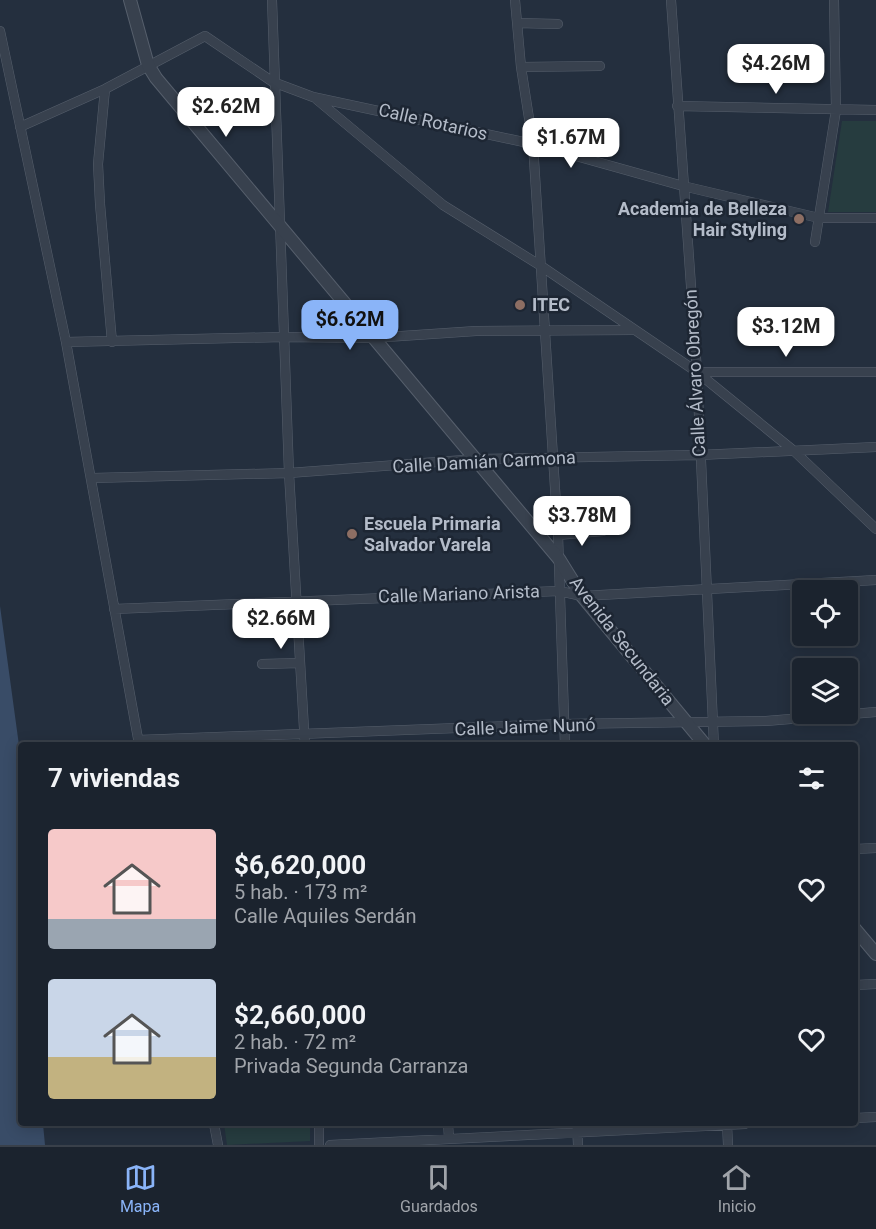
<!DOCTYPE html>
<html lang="es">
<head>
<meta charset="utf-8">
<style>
  body { margin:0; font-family:Roboto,sans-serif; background:#282f3a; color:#f1f3f6; height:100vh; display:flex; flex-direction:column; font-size:22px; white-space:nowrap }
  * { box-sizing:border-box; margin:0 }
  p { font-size:20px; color:#a0a4aa }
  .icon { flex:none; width:33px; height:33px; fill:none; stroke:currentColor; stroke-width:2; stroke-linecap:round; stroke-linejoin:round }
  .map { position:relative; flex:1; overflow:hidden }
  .details { position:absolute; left:18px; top:742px; width:840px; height:384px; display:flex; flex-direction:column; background:#1b232e; border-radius:6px; box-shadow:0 3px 15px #0003,0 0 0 2px #39404a }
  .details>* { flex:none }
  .fabs { position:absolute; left:792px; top:580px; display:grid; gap:12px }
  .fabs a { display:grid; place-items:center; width:66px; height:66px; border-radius:6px; background:#1b232e; box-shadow:0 3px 15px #0003,0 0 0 2px #39404a; font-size:30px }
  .price { position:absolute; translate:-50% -51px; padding:0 14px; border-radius:12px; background:#fff; color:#222; font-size:20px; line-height:39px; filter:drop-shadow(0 2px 3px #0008) }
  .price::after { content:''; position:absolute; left:50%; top:36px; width:18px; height:14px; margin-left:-9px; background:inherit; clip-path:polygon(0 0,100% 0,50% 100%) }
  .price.active { background:#8ab4f8; color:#111 }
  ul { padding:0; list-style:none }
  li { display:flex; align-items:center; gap:18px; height:150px; padding:0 30px }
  li span { display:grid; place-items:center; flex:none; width:168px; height:120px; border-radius:6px; color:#555 }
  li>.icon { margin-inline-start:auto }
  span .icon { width:72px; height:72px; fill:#fffc; stroke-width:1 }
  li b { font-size:26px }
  h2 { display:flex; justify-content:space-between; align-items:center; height:72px; padding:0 30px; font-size:26px }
  .menu { display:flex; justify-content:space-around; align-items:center; height:84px; border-top:2px solid #39404a; background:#1b232e; font-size:16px; color:#a0a4aa }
  .menu a { display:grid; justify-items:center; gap:3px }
  .menu .active { color:#8ab4f8 }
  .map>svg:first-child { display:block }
  .green { fill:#263c3f }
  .water { fill:#394c67 }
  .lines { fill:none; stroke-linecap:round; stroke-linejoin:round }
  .minor-casing { stroke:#565f6c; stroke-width:10 }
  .tertiary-casing { stroke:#565f6c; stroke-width:14 }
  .minor { stroke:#38414e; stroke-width:9 }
  .tertiary { stroke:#38414e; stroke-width:12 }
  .education-dot { fill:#8d6e63; stroke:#1d2633; stroke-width:2 }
  .labels { text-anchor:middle; stroke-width:5; stroke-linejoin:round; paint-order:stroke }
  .street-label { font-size:18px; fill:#b4bcc9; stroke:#1d2633 }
  .poi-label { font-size:18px; font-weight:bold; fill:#b4bcc9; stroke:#1d2633; text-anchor:start }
</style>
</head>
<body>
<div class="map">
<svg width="876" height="1145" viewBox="0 0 876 1145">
  <rect width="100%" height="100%" fill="#242f3e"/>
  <path class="green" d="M 842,121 L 876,121 L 876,212 L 828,212 Z
    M 224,1124 L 310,1124 L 310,1141 L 227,1145 Z"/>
  <path class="water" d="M 0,606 L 21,760 L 21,1124 L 43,1124 L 45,1145 L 0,1145 Z"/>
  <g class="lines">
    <g class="minor-casing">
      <path id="minor" d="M 272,0 L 289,473 L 305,746
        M 515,0 L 521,67 L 533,144 L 558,535 L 565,746
        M 671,0 L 697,372 L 714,746
        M 517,23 L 558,24
        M 0,31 L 66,342 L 139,744
        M 521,67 L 600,66
        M 105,89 L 98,164 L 100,204 L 112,342
        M 315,98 L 443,205 L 541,266 L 697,372 L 794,451 L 876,529
        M 677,106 L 876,110
        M 20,127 L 105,89 L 205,36 L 273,82 L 313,97 L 533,144 L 683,186 L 819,218 L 876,218
        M 815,242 L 836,110 L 834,0
        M 66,342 L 283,337 L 372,338 L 476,331 L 633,330
        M 697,372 L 876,372
        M 93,478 L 289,473 L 477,459 L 699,455 L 876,447
        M 558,535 L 603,531
        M 114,609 L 559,591 L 582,596 L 876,580
        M 262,664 L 300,663
        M 138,740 L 563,724 L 766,721 L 876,712
        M 855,849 L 876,848
        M 855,985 L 876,984
        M 855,1118 L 876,1117
        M 214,1124 L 218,1145
        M 319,1124 L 319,1145
        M 448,1124 L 449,1138
        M 577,1124 L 578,1145
        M 727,1124 L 728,1145
        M 330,1145 L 745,1124"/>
    </g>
    <g class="tertiary-casing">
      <path id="tertiary" d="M 130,0 L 148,65 L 156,78 L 559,559 L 582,596 L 706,746
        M 855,929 L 876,954"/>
    </g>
    <use href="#minor" class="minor"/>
    <use href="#tertiary" class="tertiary"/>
  </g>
  <g class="education-dot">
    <circle cx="799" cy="219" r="6"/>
    <circle cx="520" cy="305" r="6"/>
    <circle cx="352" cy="534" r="6"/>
  </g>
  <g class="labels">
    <g class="street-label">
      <text transform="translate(433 122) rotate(13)" y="6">Calle Rotarios</text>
      <text transform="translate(695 373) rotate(-93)" y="6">Calle Álvaro Obregón</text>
      <text transform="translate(484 462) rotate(-3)" y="6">Calle Damián Carmona</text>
      <text transform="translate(459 594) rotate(-2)" y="6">Calle Mariano Arista</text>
      <text transform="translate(622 641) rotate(52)" y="6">Avenida Secundaria</text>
      <text transform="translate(525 727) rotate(-2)" y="6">Calle Jaime Nunó</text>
    </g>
    <g class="poi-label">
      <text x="787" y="215" text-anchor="end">Academia de Belleza<tspan x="787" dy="21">Hair Styling</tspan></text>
      <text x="532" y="311">ITEC</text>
      <text x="364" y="530">Escuela Primaria<tspan x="364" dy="21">Salvador Varela</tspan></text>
    </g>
  </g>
</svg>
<div class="fabs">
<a><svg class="icon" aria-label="locate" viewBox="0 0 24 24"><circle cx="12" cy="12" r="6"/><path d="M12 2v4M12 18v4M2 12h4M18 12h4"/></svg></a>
<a><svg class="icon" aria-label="layers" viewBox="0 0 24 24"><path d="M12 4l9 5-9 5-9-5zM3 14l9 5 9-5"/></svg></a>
</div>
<b class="price" style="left:776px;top:95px">$4.26M</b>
<b class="price" style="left:226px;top:138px">$2.62M</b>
<b class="price" style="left:571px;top:169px">$1.67M</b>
<b class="price active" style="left:350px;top:351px">$6.62M</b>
<b class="price" style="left:786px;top:358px">$3.12M</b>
<b class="price" style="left:582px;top:547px">$3.78M</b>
<b class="price" style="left:281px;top:650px">$2.66M</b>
<section class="details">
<h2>7 viviendas<svg class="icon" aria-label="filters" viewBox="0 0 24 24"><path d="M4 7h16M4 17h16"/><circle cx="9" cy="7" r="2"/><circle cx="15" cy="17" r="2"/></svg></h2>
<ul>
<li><span style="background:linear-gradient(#f6c9c9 75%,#9aa5b1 0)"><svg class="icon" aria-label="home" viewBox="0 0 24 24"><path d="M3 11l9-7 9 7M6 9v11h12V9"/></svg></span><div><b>$6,620,000</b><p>5 hab. · 173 m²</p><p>Calle Aquiles Serdán</p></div><svg class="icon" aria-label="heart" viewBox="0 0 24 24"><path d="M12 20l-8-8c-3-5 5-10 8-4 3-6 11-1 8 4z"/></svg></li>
<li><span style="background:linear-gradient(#c9d6e8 65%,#c2b280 0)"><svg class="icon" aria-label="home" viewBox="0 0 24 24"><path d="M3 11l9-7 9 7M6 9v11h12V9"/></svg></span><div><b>$2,660,000</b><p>2 hab. · 72 m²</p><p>Privada Segunda Carranza</p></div><svg class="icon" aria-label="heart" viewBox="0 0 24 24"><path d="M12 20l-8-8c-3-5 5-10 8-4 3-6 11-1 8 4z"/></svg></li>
</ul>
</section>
</div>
<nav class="menu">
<a class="active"><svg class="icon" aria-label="map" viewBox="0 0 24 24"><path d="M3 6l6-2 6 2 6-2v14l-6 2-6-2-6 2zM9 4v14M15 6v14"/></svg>Mapa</a>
<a><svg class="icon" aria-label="saved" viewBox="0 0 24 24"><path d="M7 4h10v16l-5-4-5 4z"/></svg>Guardados</a>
<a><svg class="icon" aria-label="home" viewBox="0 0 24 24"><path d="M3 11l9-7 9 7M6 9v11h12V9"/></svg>Inicio</a>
</nav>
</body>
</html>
